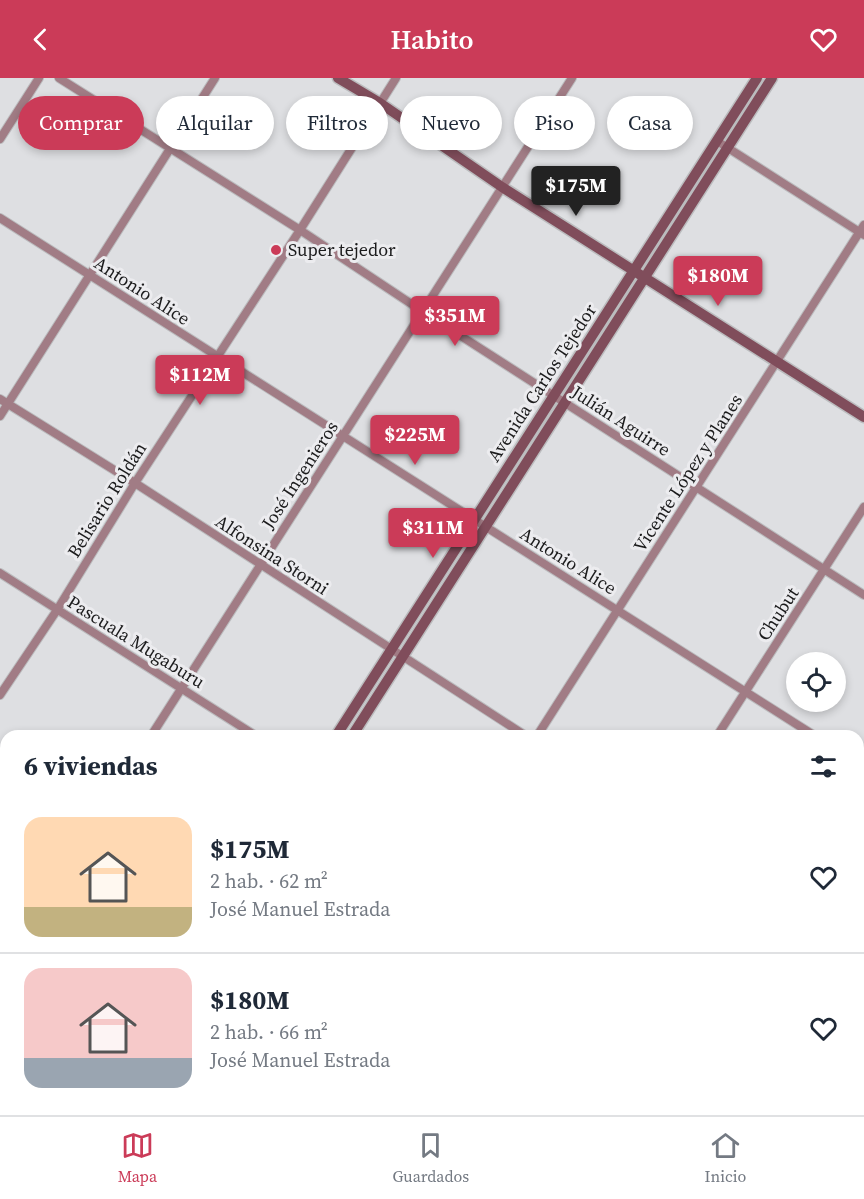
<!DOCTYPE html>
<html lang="es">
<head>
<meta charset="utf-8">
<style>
  body { margin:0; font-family:"Source Serif 4",serif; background:#f2f2f3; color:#1f2937; height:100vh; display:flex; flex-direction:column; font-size:22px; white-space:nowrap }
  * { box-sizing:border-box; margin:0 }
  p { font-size:20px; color:#747a83 }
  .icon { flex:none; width:33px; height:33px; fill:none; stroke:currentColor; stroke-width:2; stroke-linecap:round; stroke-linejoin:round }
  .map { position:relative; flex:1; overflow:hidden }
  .drawer { position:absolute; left:0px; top:652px; width:864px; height:386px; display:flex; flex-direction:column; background:#fff; border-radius:18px 18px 0 0; box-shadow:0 3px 9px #0003 }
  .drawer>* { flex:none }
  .guide { position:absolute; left:18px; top:18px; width:828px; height:54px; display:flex; gap:12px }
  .buttons { position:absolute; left:786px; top:574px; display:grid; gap:12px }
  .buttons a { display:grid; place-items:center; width:60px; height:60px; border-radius:50%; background:#fff; box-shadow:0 3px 9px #0003; font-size:30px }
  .price { position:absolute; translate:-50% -51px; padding:0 14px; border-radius:6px; background:#cb3b58; color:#fff; font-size:20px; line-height:39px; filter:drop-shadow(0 2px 3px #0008) }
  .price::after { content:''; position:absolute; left:50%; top:36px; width:18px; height:14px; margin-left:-9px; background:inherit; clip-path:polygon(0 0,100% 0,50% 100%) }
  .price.on { background:#222; color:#fff }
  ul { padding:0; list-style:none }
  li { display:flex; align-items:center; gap:18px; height:150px; padding:0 24px }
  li+li { border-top:2px solid #e0e1e3 }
  li span { display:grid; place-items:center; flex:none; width:168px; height:120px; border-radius:18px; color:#555 }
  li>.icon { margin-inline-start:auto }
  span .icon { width:72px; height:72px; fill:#fffc; stroke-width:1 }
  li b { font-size:26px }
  h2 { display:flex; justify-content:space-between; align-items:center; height:72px; padding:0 24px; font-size:26px }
  .pill { padding:0 21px; border-radius:27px; background:#fff; box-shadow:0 3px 9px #0003; font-size:21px; line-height:54px }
  .pill.on { background:#cb3b58; color:#fff }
  header { display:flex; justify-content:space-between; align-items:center; height:78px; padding:0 24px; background:#cb3b58; color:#fff; font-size:27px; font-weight:600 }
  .tabs { display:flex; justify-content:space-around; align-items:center; height:84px; border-top:2px solid #e0e1e3; background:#fff; font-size:16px; color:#747a83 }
  .tabs a { display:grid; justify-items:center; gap:3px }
  .tabs .on { color:#cb3b58 }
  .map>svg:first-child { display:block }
  .forest { fill:url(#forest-crowns) }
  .building { fill:#b2afad; stroke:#7f7c7b; stroke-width:1.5 }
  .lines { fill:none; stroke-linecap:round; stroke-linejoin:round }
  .street-casing { stroke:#bbbcbe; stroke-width:10 }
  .secondary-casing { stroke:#bbbcbe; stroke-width:13 }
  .street { stroke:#a17c85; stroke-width:8 }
  .secondary { stroke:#804d5b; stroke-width:10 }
  .poi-dot { fill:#cb3b58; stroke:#ececef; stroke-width:2 }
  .labels { text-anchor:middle; stroke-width:6; stroke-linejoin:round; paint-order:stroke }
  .poi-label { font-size:18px; fill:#1b1b1c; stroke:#ececef; text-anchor:start }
  .street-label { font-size:18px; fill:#1b1b1c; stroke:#ececef }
</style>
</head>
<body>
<header><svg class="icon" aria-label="back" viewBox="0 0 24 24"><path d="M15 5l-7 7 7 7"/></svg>Habito<svg class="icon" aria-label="heart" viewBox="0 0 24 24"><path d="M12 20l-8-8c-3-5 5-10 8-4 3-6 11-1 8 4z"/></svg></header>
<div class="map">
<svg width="864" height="1037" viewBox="0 0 864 1037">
  <defs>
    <pattern id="forest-crowns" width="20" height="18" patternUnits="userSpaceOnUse" patternTransform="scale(1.5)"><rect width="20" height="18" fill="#99b788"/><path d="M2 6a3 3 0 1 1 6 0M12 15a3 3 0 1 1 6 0" fill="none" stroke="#7c946e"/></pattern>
  </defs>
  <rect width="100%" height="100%" fill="#dedfe2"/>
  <path class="forest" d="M 577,1032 L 645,1032 L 642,1037 L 584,1037 Z"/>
  <path class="building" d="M 504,1032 L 529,1032 L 525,1037 L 501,1037 Z"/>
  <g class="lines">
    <g class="street-casing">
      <path id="street" d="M 59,0 L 300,152 L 422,233 L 864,517
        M 0,61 L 39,0
        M 717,63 L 864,157
        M 0,140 L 815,658
        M 0,321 L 135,405 L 526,658
        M 0,338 L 215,0
        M 0,495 L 256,658
        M 0,617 L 57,532 L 135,405 L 300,152 L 396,0
        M 151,658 L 572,0
        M 537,658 L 864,147
        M 717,658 L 864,429
        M 0,676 L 6,680
        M 858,686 L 864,689
        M 858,714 L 864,704
        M 0,854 L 6,858
        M 858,872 L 864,875
        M 0,898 L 6,889
        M 858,989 L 864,979
        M 0,1026 L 6,1032
        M 283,1032 L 291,1037
        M 557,1032 L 565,1037
        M 843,1032 L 851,1037
        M 474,1037 L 478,1032
        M 652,1037 L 655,1032
        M 827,1037 L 830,1032"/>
    </g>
    <g class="secondary-casing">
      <path id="secondary" d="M 338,0 L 380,25 L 502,109 L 864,339
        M 336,658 L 757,0
        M 352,658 L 772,0
        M 94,1037 L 97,1032
        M 110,1037 L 113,1032"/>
    </g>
    <use href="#street" class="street"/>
    <use href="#secondary" class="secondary"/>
  </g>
  <circle class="poi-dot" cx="276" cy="172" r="6"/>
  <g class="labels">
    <g class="poi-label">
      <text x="288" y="178">Super tejedor</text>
    </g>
    <g class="street-label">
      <text transform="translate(142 213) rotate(33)" y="6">Antonio Alice</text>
      <text transform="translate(542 305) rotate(-57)" y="6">Avenida Carlos Tejedor</text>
      <text transform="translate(621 343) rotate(33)" y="6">Julián Aguirre</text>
      <text transform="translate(688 395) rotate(-57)" y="6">Vicente López y Planes</text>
      <text transform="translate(300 397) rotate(-57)" y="6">José Ingenieros</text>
      <text transform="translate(107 422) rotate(-58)" y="6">Belisario Roldán</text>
      <text transform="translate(272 477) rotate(33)" y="6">Alfonsina Storni</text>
      <text transform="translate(568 483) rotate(32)" y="6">Antonio Alice</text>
      <text transform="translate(778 536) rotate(-57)" y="6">Chubut</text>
      <text transform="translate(136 564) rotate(32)" y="6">Pascuala Mugaburu</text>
    </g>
  </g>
</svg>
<div class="buttons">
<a><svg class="icon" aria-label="locate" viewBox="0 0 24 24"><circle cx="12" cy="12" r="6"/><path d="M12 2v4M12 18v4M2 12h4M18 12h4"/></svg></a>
</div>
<b class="price on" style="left:576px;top:139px">$175M</b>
<b class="price" style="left:718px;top:229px">$180M</b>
<b class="price" style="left:455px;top:269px">$351M</b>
<b class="price" style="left:200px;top:328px">$112M</b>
<b class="price" style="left:415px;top:388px">$225M</b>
<b class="price" style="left:433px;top:481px">$311M</b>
<div class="guide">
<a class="pill on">Comprar</a>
<a class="pill">Alquilar</a>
<a class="pill">Filtros</a>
<a class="pill">Nuevo</a>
<a class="pill">Piso</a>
<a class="pill">Casa</a>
</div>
<section class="drawer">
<h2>6 viviendas<svg class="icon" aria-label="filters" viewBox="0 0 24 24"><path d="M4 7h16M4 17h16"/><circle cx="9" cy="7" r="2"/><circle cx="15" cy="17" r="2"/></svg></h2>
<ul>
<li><span style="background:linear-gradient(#ffd9b3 75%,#c2b280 0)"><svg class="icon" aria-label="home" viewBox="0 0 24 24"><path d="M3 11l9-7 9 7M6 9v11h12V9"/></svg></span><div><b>$175M</b><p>2 hab. · 62 m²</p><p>José Manuel Estrada</p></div><svg class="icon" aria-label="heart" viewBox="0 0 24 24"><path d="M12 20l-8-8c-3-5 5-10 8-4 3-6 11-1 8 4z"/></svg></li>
<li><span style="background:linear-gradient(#f6c9c9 75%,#9aa5b1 0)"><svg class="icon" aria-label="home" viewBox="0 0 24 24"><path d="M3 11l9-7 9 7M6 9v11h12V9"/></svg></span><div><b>$180M</b><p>2 hab. · 66 m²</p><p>José Manuel Estrada</p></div><svg class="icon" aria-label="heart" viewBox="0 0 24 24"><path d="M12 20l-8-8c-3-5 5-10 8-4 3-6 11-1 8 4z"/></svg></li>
</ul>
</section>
</div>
<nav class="tabs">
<a class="on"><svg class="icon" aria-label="map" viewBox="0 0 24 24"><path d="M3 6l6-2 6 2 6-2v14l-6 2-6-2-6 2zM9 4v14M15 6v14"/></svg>Mapa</a>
<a><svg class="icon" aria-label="saved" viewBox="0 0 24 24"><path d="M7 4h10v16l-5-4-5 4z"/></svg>Guardados</a>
<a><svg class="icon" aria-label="home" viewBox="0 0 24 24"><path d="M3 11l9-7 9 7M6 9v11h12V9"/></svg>Inicio</a>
</nav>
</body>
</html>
